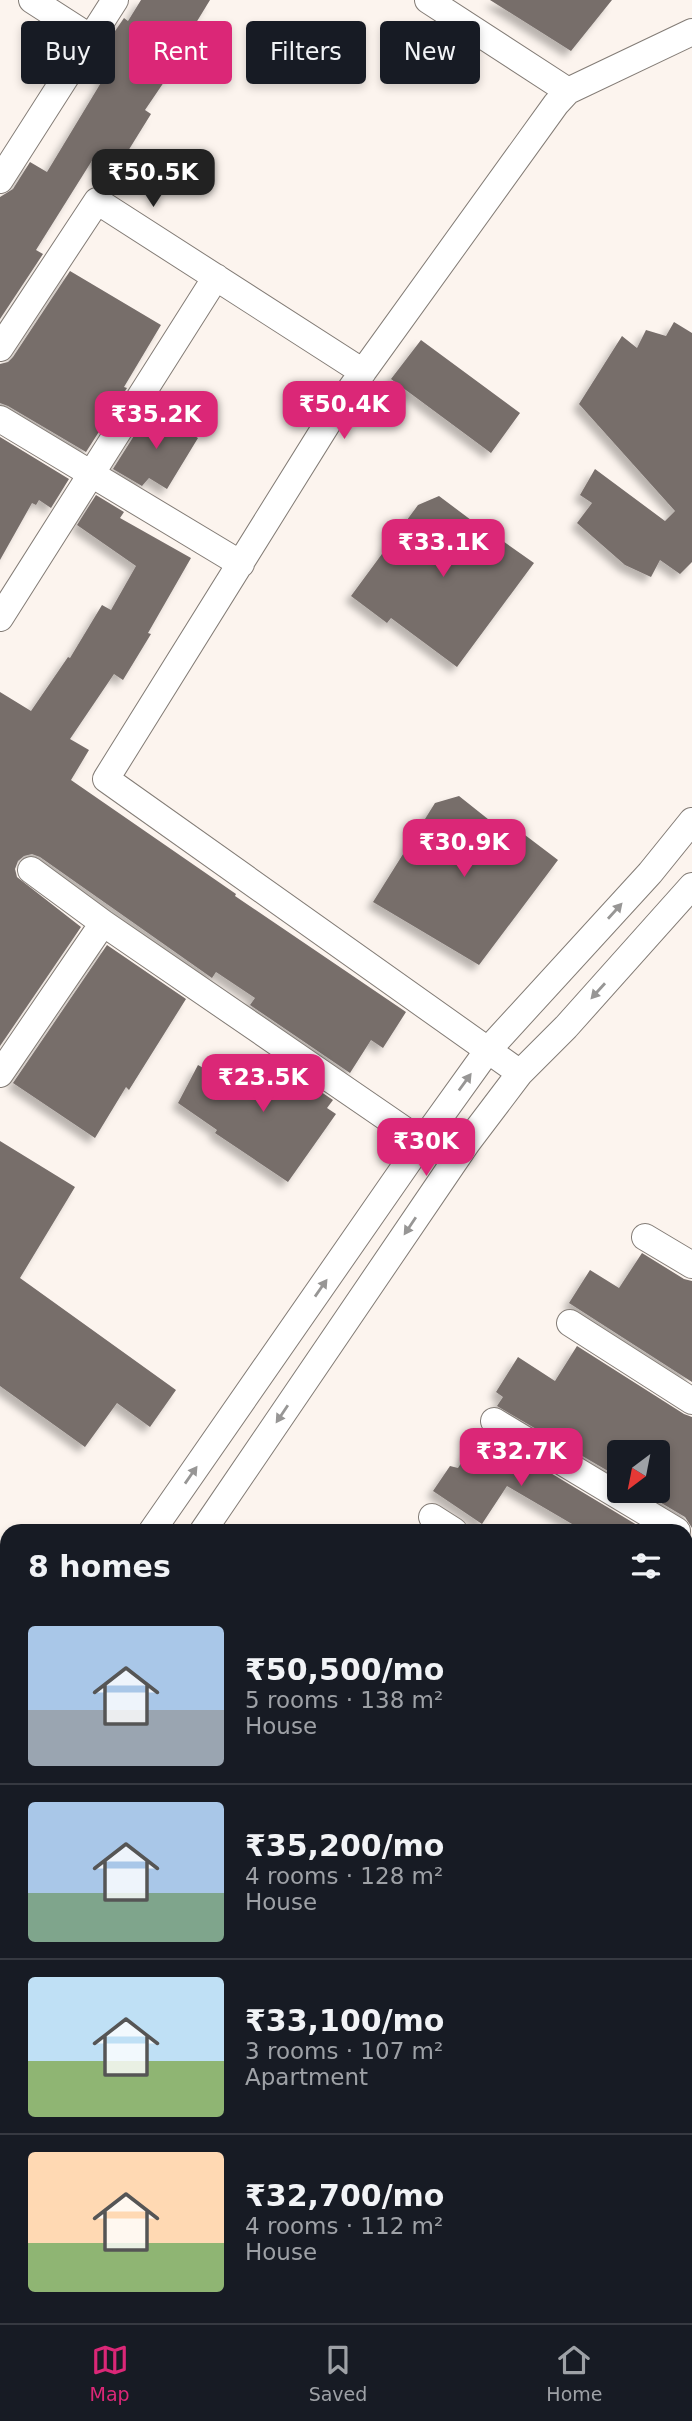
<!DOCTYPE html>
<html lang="en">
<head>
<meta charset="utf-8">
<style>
  body { margin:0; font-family:"DejaVu Sans",sans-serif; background:#242831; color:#f1f3f6; height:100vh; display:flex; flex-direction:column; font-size:26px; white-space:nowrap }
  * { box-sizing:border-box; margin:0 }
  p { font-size:23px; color:#9ea1a6 }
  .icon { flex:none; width:38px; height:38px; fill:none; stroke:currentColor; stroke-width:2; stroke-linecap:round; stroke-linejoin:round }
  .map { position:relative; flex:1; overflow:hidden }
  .details { position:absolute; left:0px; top:1524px; width:693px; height:800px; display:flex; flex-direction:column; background:#171b24; border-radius:21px 21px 0 0; box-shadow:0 4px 10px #0003 }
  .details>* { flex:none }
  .top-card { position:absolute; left:21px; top:21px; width:651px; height:63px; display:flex; gap:14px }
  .needle { width:46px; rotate:212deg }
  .fabs { position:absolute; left:607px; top:1440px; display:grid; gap:14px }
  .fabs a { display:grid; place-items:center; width:63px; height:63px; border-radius:7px; background:#171b24; box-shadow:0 4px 10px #0003; font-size:35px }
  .price { position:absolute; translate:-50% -60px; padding:0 16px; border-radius:14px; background:#db2777; color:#fff; font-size:23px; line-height:46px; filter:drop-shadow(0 2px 4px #0008) }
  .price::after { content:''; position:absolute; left:50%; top:42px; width:21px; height:16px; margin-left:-10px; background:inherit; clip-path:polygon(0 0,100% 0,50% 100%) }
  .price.current { background:#222; color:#fff }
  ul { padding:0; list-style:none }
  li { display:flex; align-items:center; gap:21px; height:175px; padding:0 28px }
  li+li { border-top:2px solid #363941 }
  li span { display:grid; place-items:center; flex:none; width:196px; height:140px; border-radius:7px; color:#555 }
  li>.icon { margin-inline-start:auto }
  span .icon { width:84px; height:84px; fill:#fffc; stroke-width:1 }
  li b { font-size:30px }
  h2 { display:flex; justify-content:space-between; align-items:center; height:84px; padding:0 28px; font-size:30px }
  .chip { padding:0 24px; border-radius:7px; background:#171b24; box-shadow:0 4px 10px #0003; font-size:24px; line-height:63px }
  .chip.current { background:#db2777; color:#fff }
  .menu { display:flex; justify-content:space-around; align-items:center; height:98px; border-top:2px solid #363941; background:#171b24; font-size:19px; color:#9ea1a6 }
  .menu a { display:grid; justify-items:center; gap:4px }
  .menu .current { color:#db2777 }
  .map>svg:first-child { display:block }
  .building { fill:#776e6b; filter:url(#shadow) }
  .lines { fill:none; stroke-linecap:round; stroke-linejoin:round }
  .street-casing { stroke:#837c76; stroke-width:28 }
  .street { stroke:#fff; stroke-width:26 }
  .oneway { fill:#979695 }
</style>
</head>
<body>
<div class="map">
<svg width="692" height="2323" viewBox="0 0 692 2323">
  <defs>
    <filter id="shadow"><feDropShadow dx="-6" dy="6" stdDeviation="3.5" flood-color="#0004"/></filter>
  </defs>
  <rect width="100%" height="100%" fill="#fcf4ee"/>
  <path class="building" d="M 141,0 L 210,0 L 177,54 L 181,57 L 145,110 L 151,114 L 115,172 L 93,159 L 36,250 L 43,254 L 0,319 L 0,197 L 13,189 L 30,162 L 47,172 L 105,76 L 91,66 L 124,18 L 128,21 Z
    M 490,0 L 612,0 L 571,51 Z
    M 70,271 L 161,325 L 124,387 L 127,388 L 86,452 L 8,406 L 0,403 L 0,364 L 8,362 L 13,357 Z
    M 674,322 L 692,333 L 692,562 L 680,574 L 660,560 L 651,577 L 625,565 L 577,523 L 592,503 L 580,495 L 595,469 L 665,521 L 675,511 L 579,404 L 622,336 L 637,348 L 646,330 L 666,336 Z
    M 421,340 L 520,413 L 491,453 L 391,379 Z
    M 151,409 L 198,438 L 167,489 L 149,478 L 142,486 L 113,469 Z
    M 0,437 L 69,479 L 51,508 L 39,500 L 36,505 L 32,503 L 0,560 Z
    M 96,495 L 124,512 L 120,518 L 191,558 L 148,633 L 151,634 L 123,680 L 114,674 L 70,739 L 89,750 L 71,780 L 236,894 L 235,896 L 406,1012 L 383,1048 L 371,1040 L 350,1073 L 250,1005 L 255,998 L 216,972 L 212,978 L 40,857 L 32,854 L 24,856 L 18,861 L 15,869 L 17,877 L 81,927 L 0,1046 L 0,692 L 31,711 L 68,657 L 70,658 L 102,605 L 111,610 L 136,566 L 77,525 Z
    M 439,496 L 495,538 L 500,539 L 534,563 L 457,667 L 391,618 L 387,623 L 351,596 L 418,505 Z
    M 459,796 L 503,831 L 525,835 L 558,860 L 479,965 L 373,902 L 435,803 Z
    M 107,945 L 186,999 L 129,1090 L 126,1087 L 95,1138 L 13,1083 Z
    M 268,1056 L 333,1100 L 327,1108 L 336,1114 L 288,1182 L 215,1133 L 217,1130 L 178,1103 L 198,1065 L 244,1091 Z
    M 0,1141 L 75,1187 L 20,1278 L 176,1390 L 150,1427 L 117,1403 L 85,1447 L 0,1386 Z
    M 642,1253 L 684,1279 L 692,1281 L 692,1382 L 569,1303 L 590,1270 L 619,1288 Z
    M 577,1346 L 684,1414 L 692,1417 L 692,1528 L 685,1517 L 641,1491 L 658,1491 L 658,1452 L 620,1452 L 620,1478 L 497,1406 L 503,1397 L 496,1392 L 518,1357 L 555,1381 Z
    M 482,1430 L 486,1434 L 647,1531 L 584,1531 L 507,1486 L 482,1524 L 433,1491 L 450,1466 L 458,1468 Z"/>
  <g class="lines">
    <g class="street-casing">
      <path id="street" d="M 32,0 L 91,38
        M 428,0 L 568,91 L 692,32
        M 0,180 L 115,0
        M 0,348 L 97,201 L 363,372
        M 0,419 L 241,564
        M 0,618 L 216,277
        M 31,870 L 103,923 L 422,1142
        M 520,1073 L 106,779 L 339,405 L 556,104 L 568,91
        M 0,1074 L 103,923
        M 645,1237 L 692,1265
        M 570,1323 L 692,1401
        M 494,1421 L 677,1531
        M 432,1517 L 454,1531
        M 152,1531 L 422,1142 L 488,1050 L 650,873 L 692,821
        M 203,1531 L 467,1143 L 520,1073 L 566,1027 L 692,886
        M 686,1570 L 692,1560
        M 0,1744 L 7,1736
        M 0,1803 L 7,1794
        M 686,1835 L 692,1825
        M 686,1992 L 692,1996
        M 0,2053 L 7,2059
        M 686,2235 L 692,2239
        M 557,2322 L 560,2317
        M 20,2323 L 24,2317
        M 211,2323 L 215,2317"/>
    </g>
    <use href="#street" class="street"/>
  </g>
  <defs><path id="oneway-solid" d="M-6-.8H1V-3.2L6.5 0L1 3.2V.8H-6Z" transform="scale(1.75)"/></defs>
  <g class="oneway">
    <use href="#oneway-solid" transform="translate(615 911) rotate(-48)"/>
    <use href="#oneway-solid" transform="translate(598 991) rotate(132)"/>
    <use href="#oneway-solid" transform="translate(465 1082) rotate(-54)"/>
    <use href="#oneway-solid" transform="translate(410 1226) rotate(124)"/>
    <use href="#oneway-solid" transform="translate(321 1288) rotate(-55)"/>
    <use href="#oneway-solid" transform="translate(282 1414) rotate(124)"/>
    <use href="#oneway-solid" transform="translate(191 1475) rotate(-55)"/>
  </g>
</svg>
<div class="fabs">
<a><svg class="needle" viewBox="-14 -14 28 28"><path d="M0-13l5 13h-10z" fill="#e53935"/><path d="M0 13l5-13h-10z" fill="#9ea1a6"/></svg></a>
</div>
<b class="price current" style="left:153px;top:209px">₹50.5K</b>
<b class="price" style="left:344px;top:441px">₹50.4K</b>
<b class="price" style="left:156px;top:451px">₹35.2K</b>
<b class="price" style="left:443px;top:579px">₹33.1K</b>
<b class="price" style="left:464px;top:879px">₹30.9K</b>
<b class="price" style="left:263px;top:1114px">₹23.5K</b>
<b class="price" style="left:426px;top:1178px">₹30K</b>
<b class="price" style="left:521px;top:1488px">₹32.7K</b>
<div class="top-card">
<a class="chip">Buy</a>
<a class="chip current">Rent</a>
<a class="chip">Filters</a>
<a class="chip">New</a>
</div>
<section class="details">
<h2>8 homes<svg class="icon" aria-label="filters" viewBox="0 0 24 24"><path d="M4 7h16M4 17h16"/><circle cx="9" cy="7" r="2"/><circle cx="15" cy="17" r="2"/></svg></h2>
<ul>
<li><span style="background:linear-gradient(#a9c7e8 60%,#9aa5b1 0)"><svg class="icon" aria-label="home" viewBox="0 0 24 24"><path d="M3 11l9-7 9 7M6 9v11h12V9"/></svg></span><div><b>₹50,500/mo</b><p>5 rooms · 138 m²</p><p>House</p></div></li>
<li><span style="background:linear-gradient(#a9c7e8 65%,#7fa58c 0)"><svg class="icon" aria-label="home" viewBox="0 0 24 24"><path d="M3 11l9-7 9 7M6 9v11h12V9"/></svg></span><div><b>₹35,200/mo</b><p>4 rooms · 128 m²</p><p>House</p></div></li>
<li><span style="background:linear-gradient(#bfe0f5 60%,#8fb573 0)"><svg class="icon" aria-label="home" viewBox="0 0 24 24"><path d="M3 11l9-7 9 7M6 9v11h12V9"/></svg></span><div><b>₹33,100/mo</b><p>3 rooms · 107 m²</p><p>Apartment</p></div></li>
<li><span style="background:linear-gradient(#ffd9b3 65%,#8fb573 0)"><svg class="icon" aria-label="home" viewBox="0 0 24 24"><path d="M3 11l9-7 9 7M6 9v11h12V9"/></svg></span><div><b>₹32,700/mo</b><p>4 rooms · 112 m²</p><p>House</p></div></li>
</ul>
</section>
</div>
<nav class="menu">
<a class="current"><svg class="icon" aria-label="map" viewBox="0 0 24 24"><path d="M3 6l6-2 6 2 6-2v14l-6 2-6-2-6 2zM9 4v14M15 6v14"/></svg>Map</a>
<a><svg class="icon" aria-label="saved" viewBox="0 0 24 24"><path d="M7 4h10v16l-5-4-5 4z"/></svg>Saved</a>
<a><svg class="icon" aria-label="home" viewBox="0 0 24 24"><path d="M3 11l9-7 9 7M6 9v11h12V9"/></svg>Home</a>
</nav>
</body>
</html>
